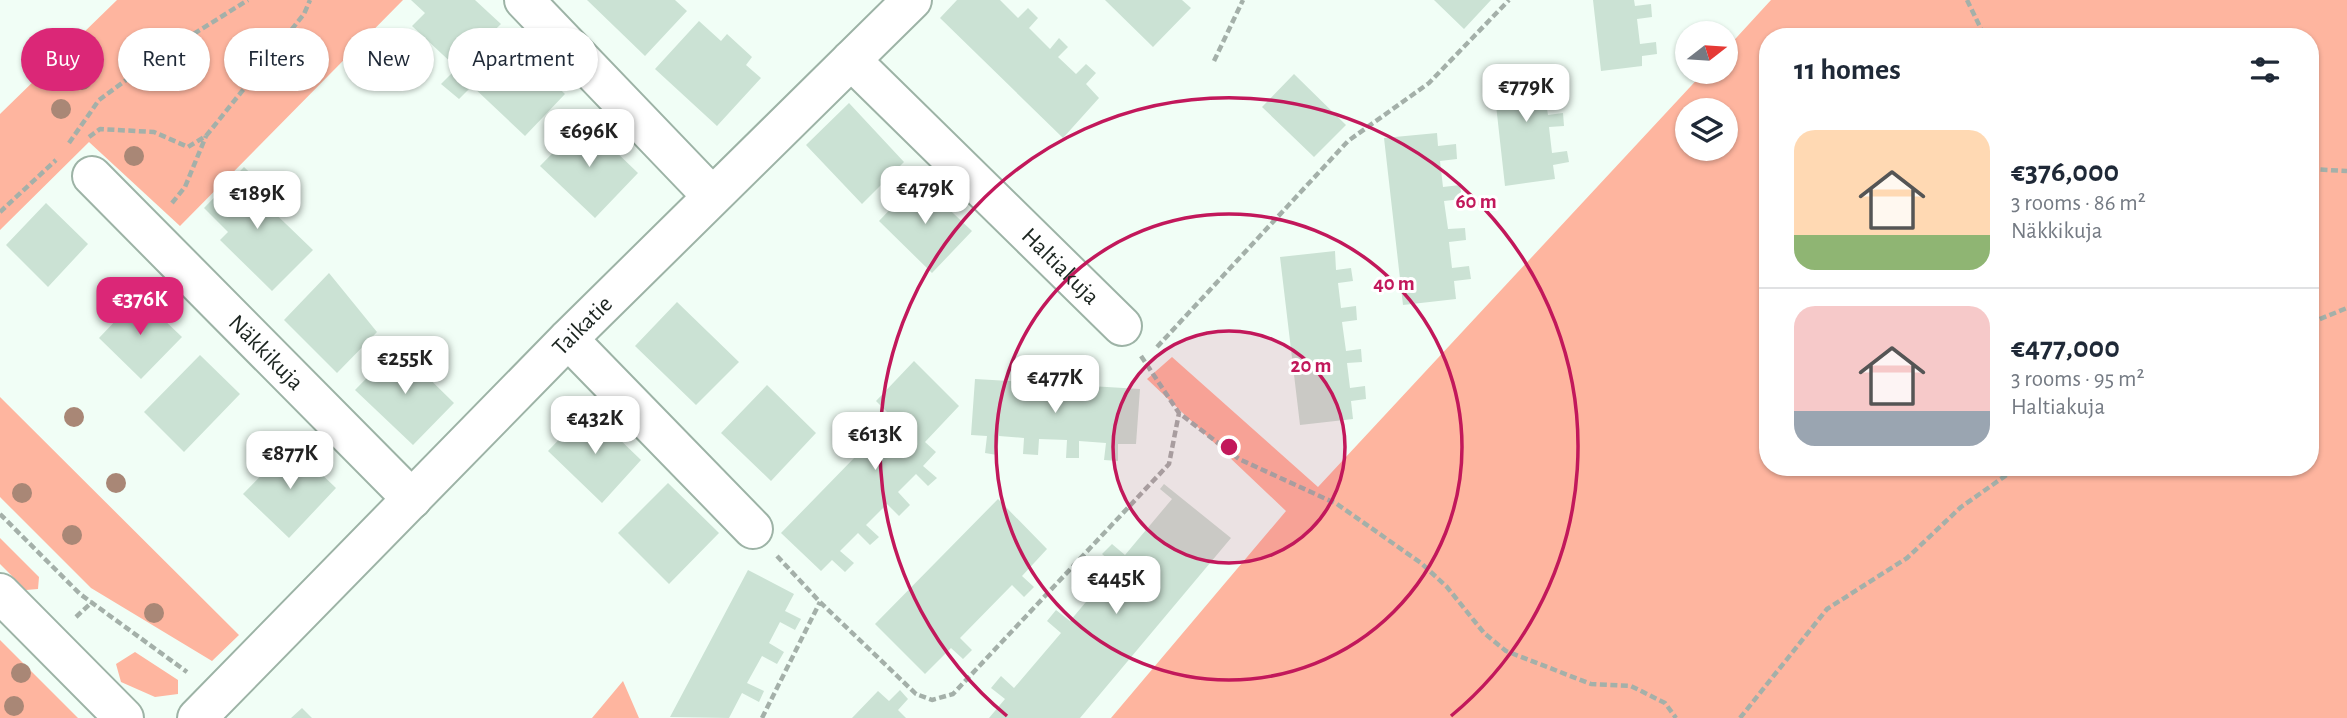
<!DOCTYPE html>
<html lang="en">
<head>
<meta charset="utf-8">
<style>
  body { margin:0; font-family:"Alegreya Sans",sans-serif; background:#f6f6f7; color:#1f2937; height:100vh; display:flex; flex-direction:column; font-size:26px; white-space:nowrap }
  * { box-sizing:border-box; margin:0 }
  p { font-size:23px; color:#747a83 }
  .icon { flex:none; width:38px; height:38px; fill:none; stroke:currentColor; stroke-width:2; stroke-linecap:round; stroke-linejoin:round }
  .map { position:relative; flex:1; overflow:hidden }
  .side { position:absolute; left:1759px; top:28px; width:560px; height:448px; display:flex; flex-direction:column; background:#fff; border-radius:28px; box-shadow:0 2px 5px #0004 }
  .side>* { flex:none }
  .guide { position:absolute; left:21px; top:28px; width:665px; height:63px; display:flex; gap:14px }
  .needle { width:46px; rotate:73deg }
  .tools { position:absolute; left:1675px; top:21px; display:grid; gap:14px }
  .tools a { display:grid; place-items:center; width:63px; height:63px; border-radius:50%; background:#fff; box-shadow:0 2px 5px #0004; font-size:35px }
  .price { position:absolute; translate:-50% -60px; padding:0 16px; border-radius:14px; background:#fff; color:#222; font-size:23px; line-height:46px; filter:drop-shadow(0 2px 4px #0008) }
  .price::after { content:''; position:absolute; left:50%; top:42px; width:21px; height:16px; margin-left:-10px; background:inherit; clip-path:polygon(0 0,100% 0,50% 100%) }
  .price.active { background:#db2777; color:#fff }
  ul { padding:0; list-style:none }
  li { display:flex; align-items:center; gap:21px; height:175px; padding:0 35px }
  li+li { border-top:2px solid #e0e1e3 }
  li span { display:grid; place-items:center; flex:none; width:196px; height:140px; border-radius:21px; color:#555 }
  li>.icon { margin-inline-start:auto }
  span .icon { width:84px; height:84px; fill:#fffc; stroke-width:1 }
  li b { font-size:30px }
  h2 { display:flex; justify-content:space-between; align-items:center; height:84px; padding:0 35px; font-size:30px }
  .tag { padding:0 24px; border-radius:32px; background:#fff; box-shadow:0 2px 5px #0004; font-size:24px; line-height:63px }
  .tag.active { background:#db2777; color:#fff }
  .map>svg:first-child { display:block }
  .green { fill:#feb59f; fill-rule:evenodd }
  .building { fill:#cbe2d4 }
  .lines { fill:none; stroke-linecap:round; stroke-linejoin:round }
  .minor-casing { stroke:#9db3a6; stroke-width:42 }
  .tertiary-casing { stroke:#9db3a6; stroke-width:42 }
  .path { stroke:#a4b0a9; stroke-width:4.5; stroke-dasharray:7 3.5; stroke-linecap:butt }
  .minor { stroke:#fff; stroke-width:38 }
  .tertiary { stroke:#fff; stroke-width:38 }
  .tree { fill:#a98776 }
  .ring { fill:none; stroke:#c2185b; stroke-width:3.5 }
  .labels { text-anchor:middle; stroke-width:6; stroke-linejoin:round; paint-order:stroke }
  .street-label { font-size:24px; fill:#1b241f; stroke:#fff }
  .centre { fill:#c2185b; stroke:#fff; stroke-width:3.5 }
  .ring-label { font-size:21px; text-anchor:middle; font-weight:bold; fill:#c2185b; stroke:#fff; stroke-width:6; stroke-linejoin:round; paint-order:stroke }
</style>
</head>
<body>
<div class="map">
<svg width="2347" height="718" viewBox="0 0 2347 718">
  <rect width="100%" height="100%" fill="#f1fef6"/>
  <path class="green" d="M 117,0 L 403,0 L 180,226 L 89,142 L 0,230 L 0,114 Z
    M 1771,0 L 2347,0 L 2347,718 L 1111,718 L 1286,511 L 1147,379 L 1172,357 L 1318,487 L 1704,72 L 1726,72 L 1726,49 ZM 1768,37 L 2310,37 L 2310,467 L 1768,467 ZM 1687,110 L 1726,110 L 1726,149 L 1687,149 Z
    M 0,397 L 239,635 L 212,661 L 91,588 L 0,497 Z
    M 0,538 L 39,577 L 38,589 L 26,590 L 0,564 Z
    M 0,640 L 78,718 L 0,718 Z
    M 135,652 L 178,680 L 178,694 L 155,697 L 121,682 L 116,664 Z
    M 623,681 L 639,718 L 592,718 Z"/>
  <path class="building" d="M 411,0 L 475,0 L 501,24 L 473,51 L 492,67 L 514,45 L 565,94 L 525,136 L 472,86 L 459,99 L 441,84 L 457,68 L 412,26 L 425,13 Z
    M 587,0 L 675,0 L 687,11 L 645,56 Z
    M 957,0 L 1000,0 L 1018,18 L 1028,8 L 1038,18 L 1029,28 L 1050,49 L 1059,38 L 1068,47 L 1058,57 L 1076,74 L 1086,64 L 1096,73 L 1086,84 L 1099,98 L 1063,138 L 940,18 Z
    M 1105,0 L 1182,0 L 1191,8 L 1153,47 Z
    M 1434,0 L 1491,0 L 1464,29 Z
    M 1593,0 L 1634,0 L 1635,6 L 1651,4 L 1652,17 L 1637,19 L 1640,44 L 1656,42 L 1657,54 L 1642,56 L 1642,66 L 1601,71 Z
    M 699,21 L 721,41 L 727,34 L 752,57 L 746,65 L 761,78 L 717,126 L 655,69 Z
    M 1542,65 L 1543,81 L 1559,80 L 1561,94 L 1545,96 L 1548,115 L 1563,113 L 1564,126 L 1549,127 L 1552,153 L 1567,151 L 1569,162 L 1553,165 L 1555,179 L 1505,186 L 1492,69 Z
    M 1294,74 L 1346,125 L 1314,157 L 1262,107 Z
    M 849,103 L 904,162 L 862,204 L 806,145 Z
    M 584,121 L 638,173 L 595,218 L 540,166 Z
    M 1437,133 L 1438,146 L 1456,144 L 1457,159 L 1440,161 L 1443,187 L 1460,185 L 1462,199 L 1444,201 L 1448,229 L 1465,228 L 1466,240 L 1449,242 L 1452,268 L 1469,266 L 1471,279 L 1454,281 L 1456,299 L 1403,305 L 1384,138 Z
    M 244,167 L 267,189 L 259,198 L 313,250 L 272,291 L 220,240 L 228,232 L 204,208 Z
    M 918,180 L 972,231 L 932,273 L 879,221 Z
    M 46,203 L 88,244 L 48,287 L 6,245 Z
    M 1335,251 L 1336,270 L 1351,268 L 1353,281 L 1338,283 L 1341,308 L 1356,306 L 1357,320 L 1342,322 L 1346,351 L 1361,349 L 1362,362 L 1347,363 L 1350,388 L 1365,386 L 1366,399 L 1351,401 L 1353,419 L 1300,425 L 1280,257 Z
    M 329,273 L 377,332 L 337,373 L 284,320 Z
    M 139,296 L 182,337 L 141,379 L 99,338 Z
    M 677,302 L 739,362 L 696,405 L 635,346 Z
    M 397,347 L 454,403 L 413,445 L 355,390 Z
    M 200,355 L 240,394 L 184,452 L 144,412 Z
    M 914,361 L 959,406 L 925,442 L 936,452 L 923,466 L 937,478 L 928,486 L 916,474 L 898,492 L 910,505 L 899,516 L 887,504 L 866,525 L 879,537 L 870,545 L 858,533 L 840,551 L 854,563 L 845,572 L 832,560 L 821,571 L 781,533 L 893,418 L 876,401 Z
    M 975,379 L 1140,389 L 1136,444 L 1118,444 L 1118,461 L 1104,460 L 1106,443 L 1079,441 L 1079,458 L 1066,458 L 1067,440 L 1039,439 L 1038,455 L 1023,454 L 1024,438 L 999,436 L 997,455 L 985,453 L 987,436 L 971,435 Z
    M 767,385 L 816,433 L 771,481 L 721,433 Z
    M 588,409 L 641,460 L 602,503 L 548,451 Z
    M 291,445 L 336,488 L 289,538 L 243,494 Z
    M 668,483 L 719,533 L 669,584 L 618,533 Z
    M 1164,484 L 1231,538 L 1080,718 L 989,718 L 1005,699 L 991,688 L 1001,676 L 1014,688 L 1061,633 L 1047,621 L 1056,610 L 1070,621 L 1116,566 L 1102,554 L 1112,544 L 1125,555 L 1172,499 L 1160,489 Z
    M 998,499 L 1047,549 L 1022,576 L 1034,587 L 1024,597 L 1012,585 L 960,638 L 972,650 L 963,659 L 951,648 L 925,674 L 875,624 Z
    M 748,570 L 794,594 L 785,611 L 801,619 L 795,630 L 780,622 L 769,643 L 784,652 L 777,664 L 762,656 L 747,683 L 764,691 L 759,702 L 742,693 L 729,718 L 670,717 Z
    M 900,690 L 908,699 L 898,710 L 906,718 L 852,718 L 878,691 L 889,701 Z
    M 302,708 L 312,718 L 291,718 Z"/>
  <g class="lines">
    <g class="minor-casing">
      <g id="minor">
        <path d="M 524,0 L 712,196"/>
        <path id="s1" d="M 851,60 L 1122,326"/>
        <path id="s2" d="M 92,176 L 412,499"/>
        <path d="M 568,339 L 753,529"/>
        <path id="s3" d="M 197,718 L 568,339 L 912,0"/>
      </g>
    </g>
    <g class="tertiary-casing">
      <path id="tertiary" d="M 0,593 L 124,718"/>
    </g>
    <path class="path" d="M 1967,0 L 1985,37
      M 1214,61 L 1243,0
      M 89,137 L 100,129 L 154,132 L 188,147 L 206,136 L 304,14 L 310,0
      M 69,143 L 99,100 L 160,55 L 248,0
      M 2310,169 L 2347,171
      M 172,203 L 185,187 L 206,136
      M 0,212 L 56,160
      M 2310,323 L 2347,308
      M 1157,347 L 1348,141 L 1429,83 L 1509,0
      M 1141,356 L 1179,413 L 1239,459 L 1337,504 L 1421,563 L 1447,587 L 1484,633 L 1506,651 L 1591,684 L 1631,686 L 1665,703 L 1676,718
      M 0,514 L 80,594 L 187,672
      M 777,556 L 820,602 L 916,694 L 932,700 L 953,694 L 1169,464 L 1179,413
      M 76,617 L 92,602
      M 762,718 L 820,602
      M 1740,718 L 1827,609 L 1907,558 L 1961,507 L 2018,467"/>
    <use href="#minor" class="minor"/>
    <use href="#tertiary" class="tertiary"/>
  </g>
  <g class="tree">
    <circle cx="82" cy="80" r="10"/>
    <circle cx="61" cy="109" r="10"/>
    <circle cx="134" cy="156" r="10"/>
    <circle cx="74" cy="417" r="10"/>
    <circle cx="116" cy="483" r="10"/>
    <circle cx="22" cy="493" r="10"/>
    <circle cx="72" cy="535" r="10"/>
    <circle cx="154" cy="613" r="10"/>
    <circle cx="21" cy="673" r="10"/>
    <circle cx="14" cy="706" r="10"/>
  </g>
  <circle cx="1229" cy="447" r="116" fill="#c2185b" fill-opacity=".12"/>
  <g class="ring">
    <circle cx="1229" cy="447" r="116"/>
    <circle cx="1229" cy="447" r="233"/>
    <path d="M1007 716A349 349 0 1 1 1451 716"/>
  </g>
  <g class="labels">
    <g class="street-label">
      <text dy="8" stroke="none"><textPath href="#s1" startOffset="294">Haltiakuja</textPath></text>
      <text dy="8" stroke="none"><textPath href="#s3" startOffset="550">Taikatie</textPath></text>
      <text dy="8" stroke="none"><textPath href="#s2" startOffset="248">Näkkikuja</textPath></text>
    </g>
  </g>
  <circle cx="1229" cy="447" r="10" class="centre"/>
  <g class="ring-label">
    <text x="1476" y="208">60 m</text>
    <text x="1394" y="290">40 m</text>
    <text x="1311" y="372">20 m</text>
  </g>
</svg>
<div class="tools">
<a><svg class="needle" viewBox="-14 -14 28 28"><path d="M0-13l5 13h-10z" fill="#e53935"/><path d="M0 13l5-13h-10z" fill="#747a83"/></svg></a>
<a><svg class="icon" aria-label="layers" viewBox="0 0 24 24"><path d="M12 4l9 5-9 5-9-5zM3 14l9 5 9-5"/></svg></a>
</div>
<b class="price" style="left:1526px;top:124px">€779K</b>
<b class="price" style="left:589px;top:169px">€696K</b>
<b class="price" style="left:925px;top:226px">€479K</b>
<b class="price" style="left:257px;top:231px">€189K</b>
<b class="price active" style="left:140px;top:337px">€376K</b>
<b class="price" style="left:405px;top:396px">€255K</b>
<b class="price" style="left:1055px;top:415px">€477K</b>
<b class="price" style="left:595px;top:456px">€432K</b>
<b class="price" style="left:875px;top:472px">€613K</b>
<b class="price" style="left:290px;top:491px">€877K</b>
<b class="price" style="left:1116px;top:616px">€445K</b>
<div class="guide">
<a class="tag active">Buy</a>
<a class="tag">Rent</a>
<a class="tag">Filters</a>
<a class="tag">New</a>
<a class="tag">Apartment</a>
</div>
<section class="side">
<h2>11 homes<svg class="icon" aria-label="filters" viewBox="0 0 24 24"><path d="M4 7h16M4 17h16"/><circle cx="9" cy="7" r="2"/><circle cx="15" cy="17" r="2"/></svg></h2>
<ul>
<li><span style="background:linear-gradient(#ffd9b3 75%,#8fb573 0)"><svg class="icon" aria-label="home" viewBox="0 0 24 24"><path d="M3 11l9-7 9 7M6 9v11h12V9"/></svg></span><div><b>€376,000</b><p>3 rooms · 86 m²</p><p>Näkkikuja</p></div></li>
<li><span style="background:linear-gradient(#f6c9c9 75%,#9aa5b1 0)"><svg class="icon" aria-label="home" viewBox="0 0 24 24"><path d="M3 11l9-7 9 7M6 9v11h12V9"/></svg></span><div><b>€477,000</b><p>3 rooms · 95 m²</p><p>Haltiakuja</p></div></li>
</ul>
</section>
</div>
</body>
</html>
